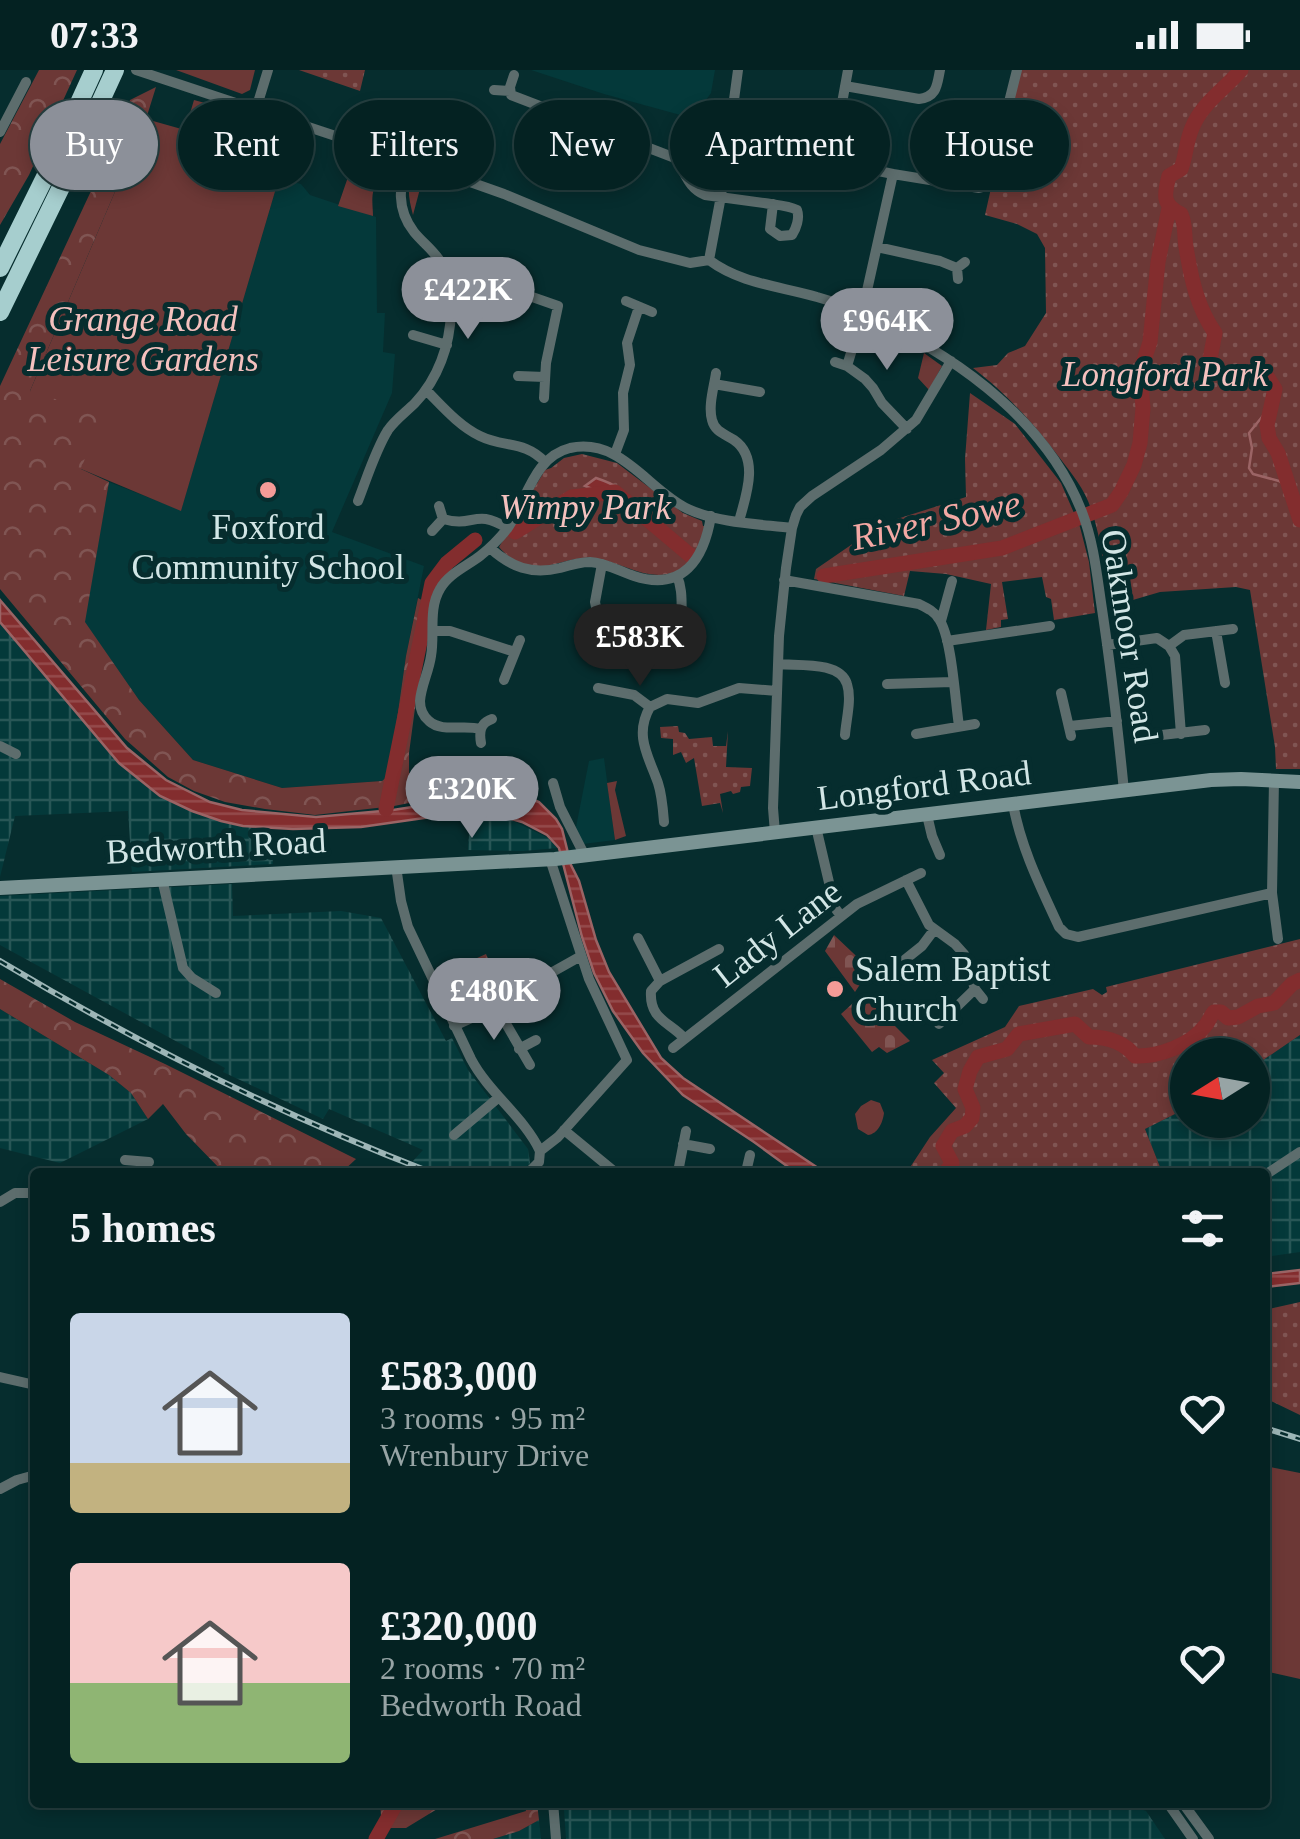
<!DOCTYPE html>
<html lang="en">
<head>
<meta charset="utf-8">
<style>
  body { margin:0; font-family:Georgia,serif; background:#122f2f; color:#f1f3f6; height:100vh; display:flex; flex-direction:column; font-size:38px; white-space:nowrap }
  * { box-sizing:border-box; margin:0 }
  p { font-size:32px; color:#97a4a5 }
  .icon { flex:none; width:55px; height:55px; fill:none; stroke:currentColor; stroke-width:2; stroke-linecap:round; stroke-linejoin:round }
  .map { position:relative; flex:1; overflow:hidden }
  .side { position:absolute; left:30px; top:1098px; width:1240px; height:640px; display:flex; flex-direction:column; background:#042222; border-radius:10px; box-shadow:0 5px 15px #0003,0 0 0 2px #253f40 }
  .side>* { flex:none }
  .guide { position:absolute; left:30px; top:30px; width:1240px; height:90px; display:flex; gap:20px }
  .needle { width:65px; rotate:259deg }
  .controls { position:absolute; left:1170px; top:968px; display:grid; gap:20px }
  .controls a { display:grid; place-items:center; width:100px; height:100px; border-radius:50%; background:#042222; box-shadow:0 5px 15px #0003,0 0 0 2px #253f40; font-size:50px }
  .price { position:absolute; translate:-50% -85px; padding:0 22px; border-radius:35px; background:#8c9099; color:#fff; font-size:32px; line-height:65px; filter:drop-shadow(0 2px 5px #0008) }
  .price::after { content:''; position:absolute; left:50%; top:60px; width:30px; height:22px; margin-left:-15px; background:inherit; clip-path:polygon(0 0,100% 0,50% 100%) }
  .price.selected { background:#222; color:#fff }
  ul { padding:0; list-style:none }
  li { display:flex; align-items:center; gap:30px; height:250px; padding:0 40px }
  li span { display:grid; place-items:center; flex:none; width:280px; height:200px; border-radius:10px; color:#555 }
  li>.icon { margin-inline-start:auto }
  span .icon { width:120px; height:120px; fill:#fffc; stroke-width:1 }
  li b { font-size:42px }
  h2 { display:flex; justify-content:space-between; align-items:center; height:120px; padding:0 40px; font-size:42px }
  .pill { padding:0 35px; border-radius:45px; background:#042222; box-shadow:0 5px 15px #0003,0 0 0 2px #253f40; font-size:35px; line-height:90px }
  .pill.selected { background:#8c9099; color:#fff }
  .status { display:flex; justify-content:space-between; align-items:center; height:70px; padding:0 50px; background:#042222; direction:ltr }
  .status svg { height:28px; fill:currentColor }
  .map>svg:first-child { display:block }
  .built { fill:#04393a }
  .industrial { fill:url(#industrial-grid) }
  .green { fill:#6c3836 }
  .forest { fill:url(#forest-crowns) }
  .cemetery { fill:url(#cemetery-stones) }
  .park { fill:url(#park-dots) }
  .water { fill:url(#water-rules); stroke:#9b6465; stroke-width:2.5 }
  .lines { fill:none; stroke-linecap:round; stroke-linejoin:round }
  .stream { stroke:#9b6465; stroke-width:2.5 }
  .river { stroke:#832d2e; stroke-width:15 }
  .minor { stroke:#5d6d6d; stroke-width:10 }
  .secondary { stroke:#7b9494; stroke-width:14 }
  .motorway { stroke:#a6cece; stroke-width:18 }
  .rail-casing { stroke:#9db6b7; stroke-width:6 }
  .rail { stroke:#062d2e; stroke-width:2.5; stroke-dasharray:8; stroke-linecap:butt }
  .poi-dot { fill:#f59b97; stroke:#062d2e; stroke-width:4 }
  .labels { text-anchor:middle; stroke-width:10; stroke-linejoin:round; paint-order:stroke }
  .park-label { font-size:35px; font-style:italic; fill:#f4c1be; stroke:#062d2e }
  .poi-label { font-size:35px; fill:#d2e6e6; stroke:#062d2e }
  .street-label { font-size:35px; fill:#d2e6e6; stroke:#062d2e }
  .water-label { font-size:38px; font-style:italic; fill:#f3a8a4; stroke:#062d2e }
</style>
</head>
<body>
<div class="status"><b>07:33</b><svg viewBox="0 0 49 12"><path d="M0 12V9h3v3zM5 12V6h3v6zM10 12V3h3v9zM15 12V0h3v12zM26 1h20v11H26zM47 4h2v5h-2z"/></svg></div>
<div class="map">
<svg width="1300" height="1769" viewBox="0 0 1300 1769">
  <defs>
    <pattern id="industrial-grid" width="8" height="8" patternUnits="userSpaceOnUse" patternTransform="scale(2.5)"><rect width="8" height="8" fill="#04393a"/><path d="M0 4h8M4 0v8" fill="none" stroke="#285656"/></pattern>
    <pattern id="forest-crowns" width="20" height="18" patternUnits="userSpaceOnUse" patternTransform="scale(2.5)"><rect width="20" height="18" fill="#6c3836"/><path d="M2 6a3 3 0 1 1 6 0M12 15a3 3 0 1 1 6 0" fill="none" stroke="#805553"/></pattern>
    <pattern id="cemetery-stones" width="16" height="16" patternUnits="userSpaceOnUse" patternTransform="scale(2.5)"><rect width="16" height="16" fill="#6c3836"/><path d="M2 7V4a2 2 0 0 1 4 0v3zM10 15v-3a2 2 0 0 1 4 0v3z" fill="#805553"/></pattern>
    <pattern id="park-dots" width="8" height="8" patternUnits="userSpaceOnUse" patternTransform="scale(2.5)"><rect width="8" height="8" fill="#6c3836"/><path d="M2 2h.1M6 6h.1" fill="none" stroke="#805553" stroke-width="1.8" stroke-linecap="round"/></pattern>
    <pattern id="water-rules" width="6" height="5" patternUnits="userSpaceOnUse" patternTransform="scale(2.5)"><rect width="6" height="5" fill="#832d2e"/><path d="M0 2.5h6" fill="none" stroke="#944b4c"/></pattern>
  </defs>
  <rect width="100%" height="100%" fill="#062d2e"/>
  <path class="built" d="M 531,0 L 715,0 L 711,23 L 696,44 L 684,46 L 604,24 Z
    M 279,108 L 301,114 L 310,125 L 376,147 L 377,243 L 385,243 L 383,282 L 395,284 L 392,323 L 332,462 L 424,496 L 406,586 L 389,705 L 382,711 L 282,718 L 193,690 L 139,630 L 84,552 L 109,412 L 181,440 Z
    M 604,688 L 615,770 L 583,774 L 579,771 L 576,757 L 589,691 Z"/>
  <path class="industrial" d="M 0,552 L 119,693 L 160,726 L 192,741 L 221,751 L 270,759 L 273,794 L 132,802 L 128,741 L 15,746 L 0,807 Z
    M 470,745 L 498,748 L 513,751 L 548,768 L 557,778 L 523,781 L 468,780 Z
    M 232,814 L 233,846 L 341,841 L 381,848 L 446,971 L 452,968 L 468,1000 L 528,1079 L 530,1093 L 522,1102 L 437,1102 L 415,1094 L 413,1091 L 423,1080 L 329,1039 L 323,1049 L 223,1002 L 225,998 L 0,875 L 0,826 Z
    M 0,939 L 109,1005 L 131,1023 L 148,1049 L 60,1093 L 0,1078 Z
    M 1300,965 L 1300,1182 L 1265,1187 L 1265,1102 L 1162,1102 L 1145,1059 L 1187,1038 L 1188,1050 L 1252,1050 L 1253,997 Z
    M 595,1732 L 1123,1733 L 1146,1741 L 1165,1769 L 566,1769 L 564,1739 Z
    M 539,1750 L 541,1769 L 493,1769 L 519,1761 Z"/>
  <path class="green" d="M 176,0 L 255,0 L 250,20 L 242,24 Z
    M 194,30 L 238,42 L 220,94 L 279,108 L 181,441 L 81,399 L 30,321 L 146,49 L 185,60 Z
    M 358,78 L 395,92 C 390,105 377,108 374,119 C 371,127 373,138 373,146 L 338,136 Z
    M 420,100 L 435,104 L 430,111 L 421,115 L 413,145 C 409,130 406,116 413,102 Z
    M 924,283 L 942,296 L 929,320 L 918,308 Z
    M 617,711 L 615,720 L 626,766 L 615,770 L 607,713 Z
    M 871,1030 L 880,1033 L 884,1043 C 883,1052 878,1064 868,1065 L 858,1059 L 855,1044 L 861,1036 Z
    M 1265,1396 L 1300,1403 L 1300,1609 L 1265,1601 Z"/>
  <path class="forest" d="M 39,0 L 77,0 L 29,105 L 0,155 L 0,74 Z
    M 156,17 L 146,49 L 30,321 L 102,344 L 81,399 L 109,412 L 85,552 L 139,630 L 193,690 L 282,718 L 382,711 L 389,705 L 406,586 L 418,528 L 429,534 L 409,683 L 409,703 L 469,695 L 475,720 L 394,736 L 315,745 L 265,739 L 225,732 L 194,721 L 168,707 L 125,669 L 0,519 L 0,316 L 105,91 L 130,30 Z
    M 0,909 L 75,952 L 165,994 L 356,1089 L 342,1102 L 223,1102 L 186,1064 L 163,1034 L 148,1049 L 131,1023 L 109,1005 L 0,939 Z
    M 380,1733 L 380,1732 L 447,1733 L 406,1758 L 382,1758 Z
    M 524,1733 L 537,1733 L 539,1750 L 519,1761 L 493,1769 L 435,1769 L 526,1741 Z"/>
  <path class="cemetery" d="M 834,865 L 870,899 L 855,922 L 825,881 Z
    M 486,884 L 496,907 L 492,909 L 490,906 L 478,911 L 482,920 L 468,926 L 462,915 L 455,918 L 455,921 L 446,902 Z
    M 863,924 L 910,971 L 887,983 L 879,977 L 872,982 L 841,944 Z"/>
  <path class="park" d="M 299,0 L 365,0 L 360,21 Z
    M 1020,0 L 1300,0 L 1300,699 L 1276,699 L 1275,677 L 1250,520 L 1236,517 L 1160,522 L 1109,537 C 1105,505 1102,470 1091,439 C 1085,419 1071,403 1059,387 C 1032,352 1008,325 973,298 L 997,295 L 1008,283 L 1025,276 L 1046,243 L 1045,178 L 1037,164 L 1017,154 L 985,145 L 998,87 L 1002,85 L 1005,68 L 1004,65 Z
    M 970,323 L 1015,354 L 1061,413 L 1080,457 L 1089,492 L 1095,543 L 1054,550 L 1051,529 L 1046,527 L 1042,507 L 1002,512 L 1008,549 L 1001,550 L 1001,557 L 986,560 L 991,514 L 946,504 L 910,501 L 904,526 L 814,509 L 816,499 L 867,464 L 897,449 L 966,427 L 965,389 Z
    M 582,384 L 617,393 L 683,443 L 702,451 L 703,456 L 706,456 C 701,473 693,494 677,501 C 649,514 621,491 593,488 C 571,485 547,502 524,495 C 514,492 505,484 499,477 L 545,400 L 551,398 L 564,388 Z
    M 678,656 L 679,662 L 685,663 L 689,669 L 712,667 L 713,676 L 726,676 L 728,661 L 726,697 L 752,698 L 750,716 L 741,717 L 740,722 L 733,724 L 731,721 L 720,724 L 723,743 L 720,733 L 702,736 L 694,688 L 686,693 L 681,682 L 673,685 L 673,669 L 661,668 L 660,657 Z
    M 1300,869 L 1300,965 L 1253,997 L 1252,985 L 1188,985 L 1187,1038 L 1145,1059 L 1162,1102 L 907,1102 L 930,1067 L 956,1038 L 934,1013 L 944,1003 L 932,990 L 1005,957 L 1019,936 L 1093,919 L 1102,925 L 1107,922 L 1106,917 Z
    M 1300,1232 L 1300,1345 L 1265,1328 L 1265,1240 Z"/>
  <path class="water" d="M 596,408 C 614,414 622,418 630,435 L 585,416 Z
    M 0,530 L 127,678 L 166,710 L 210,732 L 242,740 L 316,747 L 393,740 L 483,726 L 525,726 L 539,732 L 556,749 L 562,759 L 571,795 L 579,811 L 596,870 L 609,902 L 661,988 L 683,1008 L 824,1102 L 796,1102 L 791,1099 L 754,1072 L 683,1025 L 643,983 L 613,941 L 594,903 L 582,867 L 559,778 L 547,765 L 522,752 L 495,744 L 459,743 L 361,757 L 293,759 L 243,756 L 221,751 L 192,741 L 160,726 L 119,693 L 0,552 Z
    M 1300,1200 L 1300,1213 L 1265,1217 L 1265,1204 Z"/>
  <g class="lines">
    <path class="stream" d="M 1270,337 L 1249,363 L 1252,378 L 1249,398 L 1253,404 L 1279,411 L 1288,417"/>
    <path class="river" d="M 1241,0 C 1224,20 1202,33 1192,58 C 1186,72 1186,86 1181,99 L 1169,106 C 1164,125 1162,135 1181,144 C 1186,155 1184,165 1186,177 C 1191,208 1197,237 1215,263 L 1210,289 L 1214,298 L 1220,303 L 1246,303 L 1268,308 L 1275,319 L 1267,355 L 1269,368 L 1278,383 L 1300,450
      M 515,462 L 572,427 L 615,422 L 691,486
      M 824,506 L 1002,478 L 1112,435 L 1121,422 L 1134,395 L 1140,373 L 1143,338 L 1140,302 L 1150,272 L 1158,192 L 1169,138
      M 386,739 L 432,513 L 447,493 L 475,470
      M 946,1102 L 952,1093 L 943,1076 L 952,1061 L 965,1056 L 972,1048 L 973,1038 L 965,1019 L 970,1001 L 978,987 L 1007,979 L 1019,964 L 1075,954 L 1089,967 C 1107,967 1123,971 1135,986 C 1158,987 1191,975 1205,956 C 1209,952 1210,946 1214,942 L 1221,942 L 1228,948 L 1238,947 L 1258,936 L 1274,933 L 1292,914 L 1300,910
      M 376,1769 L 397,1732"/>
    <path class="minor" d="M 136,0 L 408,90 L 504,124 L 639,180 L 690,193 L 709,190 C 741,214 780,216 817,227 C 839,233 861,242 881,252 C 963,291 1048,354 1082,442 C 1094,473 1097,506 1102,539 C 1111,599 1118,660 1124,721
      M 848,0 L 834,77 L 834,84 L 840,93 L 893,104 L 979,118 L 983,117 L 990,108 L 1017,0
      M 514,5 L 510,17 L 511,25 L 675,88 C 686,103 687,117 705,125 L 764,133 C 775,135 787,135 797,140 C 800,148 796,159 792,165 L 780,166 L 770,159 L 773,134
      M 845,16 L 919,29 C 937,27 937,15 940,0
      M 494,20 L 510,21
      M 256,39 L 268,0
      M 0,62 L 26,12
      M 794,87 L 817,91 L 835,86
      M 877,177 L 940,191 L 957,198
      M 709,190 L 721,126 L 738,0
      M 958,209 L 957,198 L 965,192
      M 451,217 L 479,212 L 492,213 L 558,236 L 546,293 L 544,328
      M 626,231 L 652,242
      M 862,243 L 893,104
      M 413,265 L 447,275
      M 835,292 L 847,296 L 865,309 L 873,318 L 882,333 L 907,359
      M 847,296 L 854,273
      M 716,303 C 714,317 708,336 712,350 C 715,362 725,364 734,370 C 760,388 746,426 739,451
      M 518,306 L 545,307
      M 714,314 L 760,322
      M 426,320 C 442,336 459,356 480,366 C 504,378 524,370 545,392
      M 615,384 L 624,360 L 623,323 L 630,295 L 627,273 L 639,237
      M 358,431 C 367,408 375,381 388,360 C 395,350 406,342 415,333 C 438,309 450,275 451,242 C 452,224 450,206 440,191 C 433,180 422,172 414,162 C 396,139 399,115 408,90
      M 443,449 C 474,458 475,438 507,458
      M 432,461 L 443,449 L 439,436
      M 490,478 C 511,497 531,505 560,498 C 570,495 580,492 590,492 C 606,493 619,501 634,506 C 683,522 704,489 711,446
      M 677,506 C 685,524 679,543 684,562
      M 784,510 L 919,534 C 927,538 934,541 939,549 C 952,568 955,630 959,656
      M 663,548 L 682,547
      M 598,549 L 616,543
      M 941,551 L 952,511
      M 433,561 L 450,561 L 515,582
      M 1216,561 L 1225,613
      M 601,562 L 595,532 L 602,494
      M 947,571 L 1050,556
      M 1107,575 L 1157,568 L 1169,576 L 1175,586 L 1181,664
      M 1169,576 L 1184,565 L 1233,559
      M 779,594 C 798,596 840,591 847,614 C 852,629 846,650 845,665
      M 504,610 L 520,570
      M 887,614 L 952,612
      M 598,618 L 634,625 L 650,637
      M 1061,623 L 1071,666
      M 1070,656 L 1117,651
      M 480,659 C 464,654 442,663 429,651 C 423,646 420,638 420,631 C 421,616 429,601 431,586 C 435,565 428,539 440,519 C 448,504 467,496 480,486 C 490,478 499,469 507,459 C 527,431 533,387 570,378 C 621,367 648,420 688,439 C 718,453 758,454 792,458
      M 916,664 L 975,654
      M 1153,666 L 1205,660
      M 481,673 C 479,662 480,653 492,649
      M 0,676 L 16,684
      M 1274,710 L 1272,823 L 1278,869
      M 553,713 L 560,737 L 585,786
      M 1013,734 C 1021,778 1040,816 1059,857 L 1066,864 L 1078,867 L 1272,823
      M 927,745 L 932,766 L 940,785
      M 664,752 C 663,739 662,725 658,713 C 648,685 634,665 650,637 L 667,629 L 698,633 L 739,618 L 777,621
      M 816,757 L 835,838 L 841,846
      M 775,763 L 773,738 L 779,566 L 786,498 L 792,458 L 796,445 L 800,437 L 812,426 L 881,380 L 916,350 L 951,291
      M 396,796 L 401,831 L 408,857 L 471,989 C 489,1023 524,1047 540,1081
      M 162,809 L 183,898 L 192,908 L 216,923
      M 906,810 L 929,855 L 955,874 L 964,884 L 975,919 L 983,929
      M 638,868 L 660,911
      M 892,900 L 922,876 L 934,860
      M 533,913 L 581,886
      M 939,954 L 975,919
      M 454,956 L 489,940 L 498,940 L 530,995
      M 684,968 C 670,952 649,950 651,921 L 660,911 L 719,879
      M 673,978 L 857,834 L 921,803
      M 519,979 L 536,970
      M 564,1060 L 615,1102
      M 454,1065 L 498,1028
      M 683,1074 L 710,1079
      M 125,1090 L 149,1092
      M 529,1102 L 539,1092 L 540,1081 L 558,1067 L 627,990 L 589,909 L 550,789
      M 678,1102 L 686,1061
      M 746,1102 L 750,1085
      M 1265,1105 L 1300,1082
      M 0,1132 L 15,1123 L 35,1123
      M 0,1307 L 35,1315
      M 0,1419 L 17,1410 L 35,1405
      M 553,1732 L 556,1769
      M 1167,1732 L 1193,1769
      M 1182,1732 L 1209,1769"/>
    <path class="secondary" d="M 0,818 L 555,789 L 1211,710 L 1241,709 L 1300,712"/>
    <path class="motorway" d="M 0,198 L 47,103 L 94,0
      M 0,242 L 64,111 L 115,0"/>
    <g class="rail-casing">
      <path id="rail" d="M 0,891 C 137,973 281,1045 430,1102
        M 1265,1358 L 1300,1369"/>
    </g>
    <use href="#rail" class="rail"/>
  </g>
  <g class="poi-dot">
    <circle cx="268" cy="420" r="10"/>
    <circle cx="835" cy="919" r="10"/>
  </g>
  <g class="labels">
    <g class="park-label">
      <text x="143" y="261">Grange Road<tspan x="143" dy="40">Leisure Gardens</tspan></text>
      <text x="1165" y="316">Longford Park</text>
      <text x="585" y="449">Wimpy Park</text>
    </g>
    <g class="poi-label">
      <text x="268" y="469">Foxford<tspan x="268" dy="40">Community School</tspan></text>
      <text x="855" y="911" text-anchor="start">Salem Baptist<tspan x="855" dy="40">Church</tspan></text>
    </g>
    <g class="street-label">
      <text transform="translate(1130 566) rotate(81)" y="12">Oakmoor Road</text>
      <text transform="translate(924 715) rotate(-7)" y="12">Longford Road</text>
      <text transform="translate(216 776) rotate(-3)" y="12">Bedworth Road</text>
      <text transform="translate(777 863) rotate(-38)" y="12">Lady Lane</text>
    </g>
    <g class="water-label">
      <text transform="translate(936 450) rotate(-12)" y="13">River Sowe</text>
    </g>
  </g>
</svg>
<div class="controls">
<a><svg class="needle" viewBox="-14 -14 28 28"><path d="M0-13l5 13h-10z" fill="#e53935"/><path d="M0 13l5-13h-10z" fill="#97a4a5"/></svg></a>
</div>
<b class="price" style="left:468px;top:272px">£422K</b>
<b class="price" style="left:887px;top:303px">£964K</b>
<b class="price selected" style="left:640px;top:619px">£583K</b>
<b class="price" style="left:472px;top:771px">£320K</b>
<b class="price" style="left:494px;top:973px">£480K</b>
<div class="guide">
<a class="pill selected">Buy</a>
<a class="pill">Rent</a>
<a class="pill">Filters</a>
<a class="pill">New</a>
<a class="pill">Apartment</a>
<a class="pill">House</a>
</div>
<section class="side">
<h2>5 homes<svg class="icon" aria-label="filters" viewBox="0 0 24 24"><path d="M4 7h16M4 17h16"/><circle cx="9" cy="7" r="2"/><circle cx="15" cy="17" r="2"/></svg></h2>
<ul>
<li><span style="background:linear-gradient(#c9d6e8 75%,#c2b280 0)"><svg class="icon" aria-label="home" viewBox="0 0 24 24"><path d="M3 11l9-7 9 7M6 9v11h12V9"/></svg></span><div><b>£583,000</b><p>3 rooms · 95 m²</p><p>Wrenbury Drive</p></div><svg class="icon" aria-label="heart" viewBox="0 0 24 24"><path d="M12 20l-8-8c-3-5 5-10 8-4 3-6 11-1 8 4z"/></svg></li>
<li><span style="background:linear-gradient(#f6c9c9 60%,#8fb573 0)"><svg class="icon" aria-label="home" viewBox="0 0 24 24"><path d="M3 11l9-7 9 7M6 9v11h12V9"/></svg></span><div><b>£320,000</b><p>2 rooms · 70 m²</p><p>Bedworth Road</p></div><svg class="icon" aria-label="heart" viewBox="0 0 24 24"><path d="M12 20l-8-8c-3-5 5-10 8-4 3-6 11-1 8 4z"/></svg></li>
</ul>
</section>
</div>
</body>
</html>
